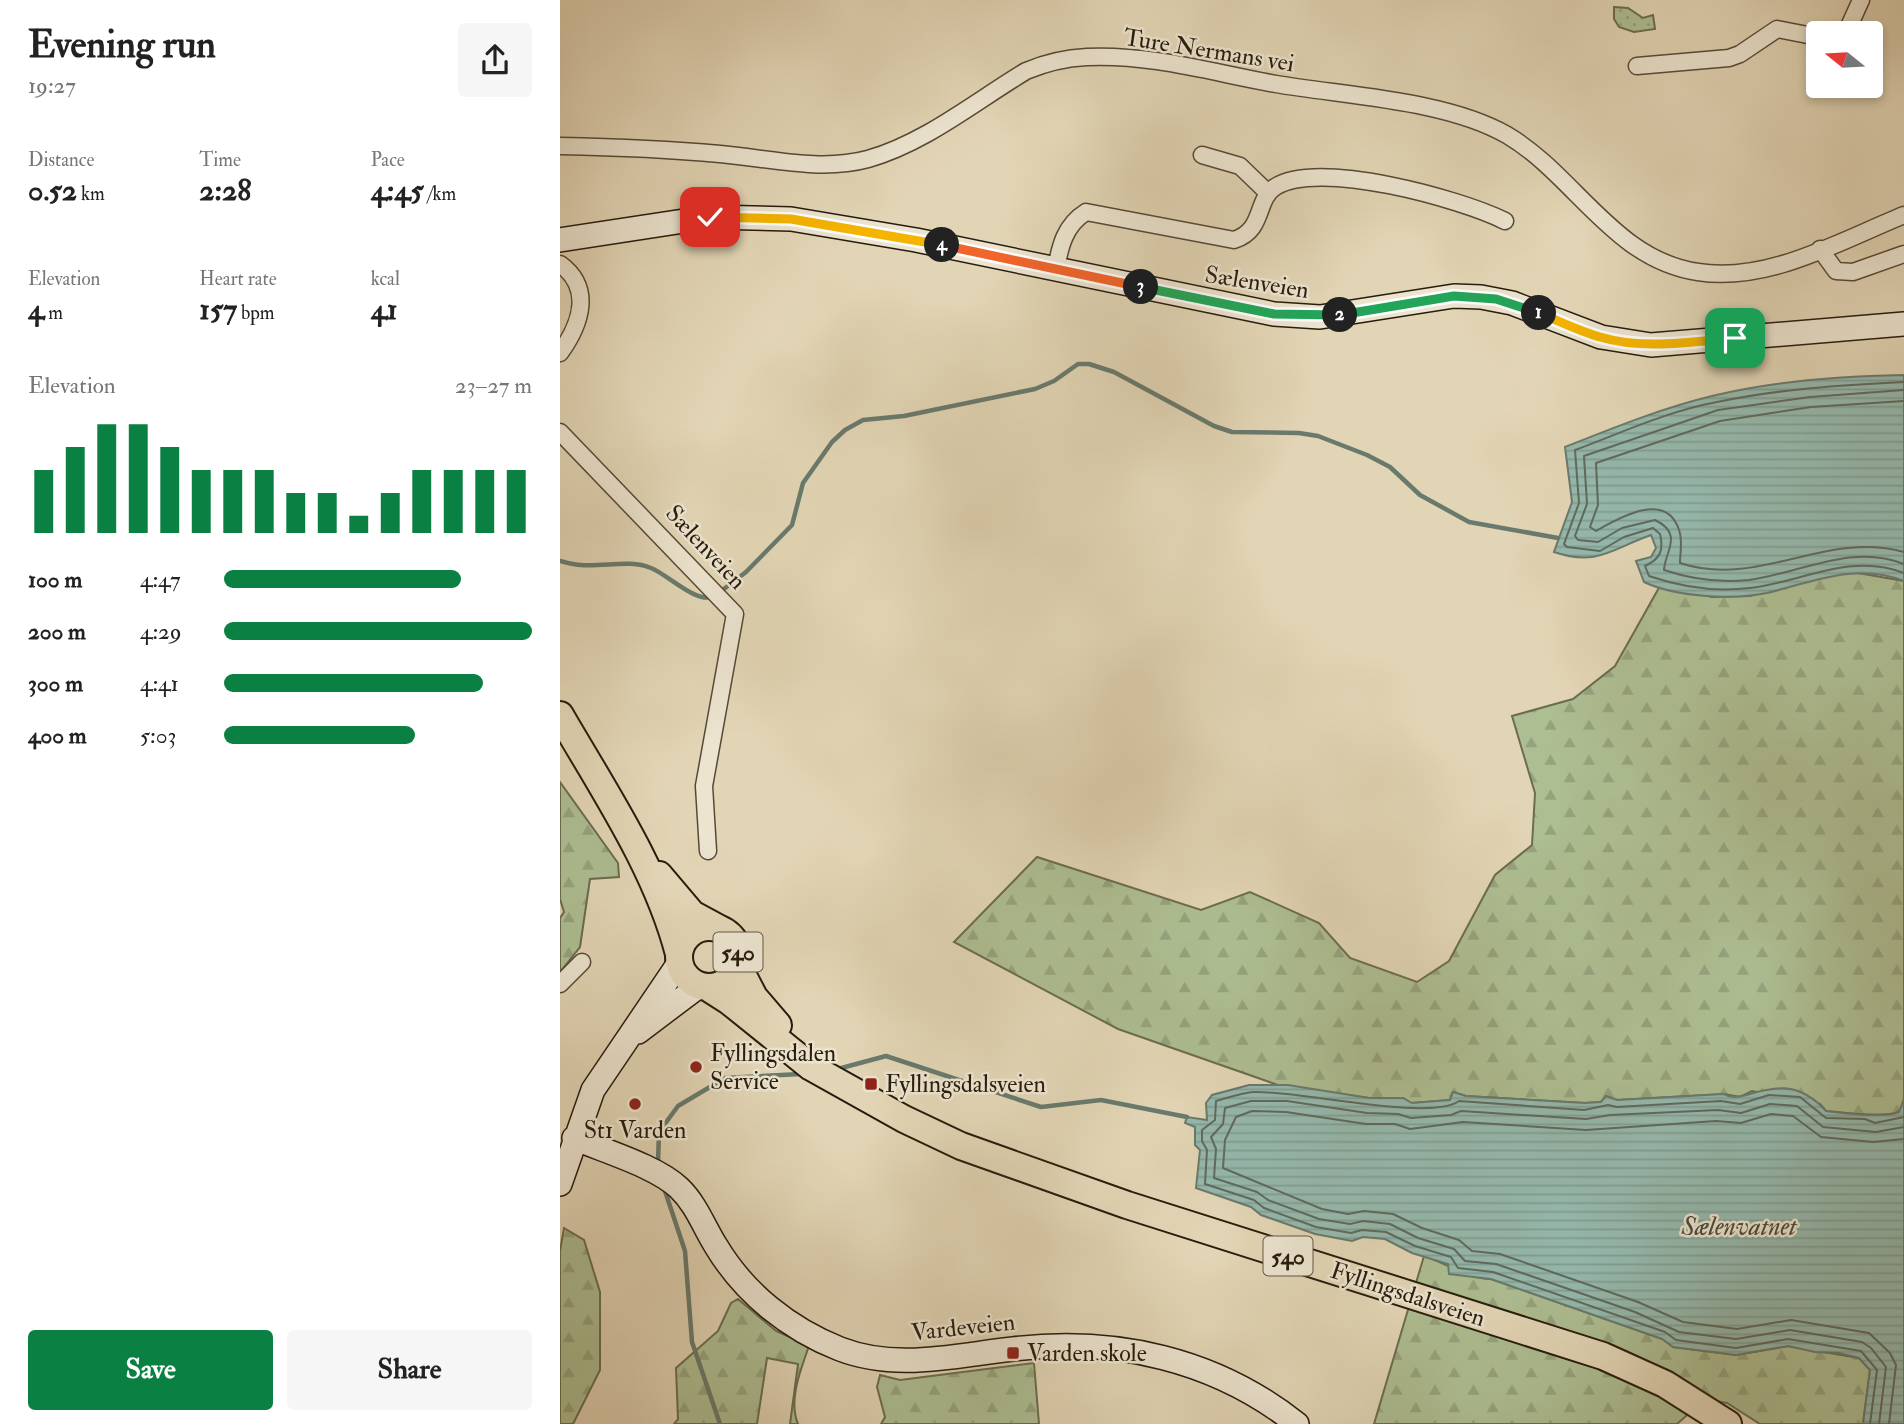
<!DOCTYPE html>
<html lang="en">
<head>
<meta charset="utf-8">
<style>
	body { margin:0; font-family:"IM FELL Double Pica",serif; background:#f6f6f6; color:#222; height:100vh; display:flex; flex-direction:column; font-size:26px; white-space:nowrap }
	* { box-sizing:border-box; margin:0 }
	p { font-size:23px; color:#767676 }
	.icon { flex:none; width:38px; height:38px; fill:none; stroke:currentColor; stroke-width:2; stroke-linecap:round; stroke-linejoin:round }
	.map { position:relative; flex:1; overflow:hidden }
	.panel { display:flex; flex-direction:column; background:#fff; width:560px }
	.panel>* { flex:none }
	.needle { width:46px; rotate:288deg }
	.buttons { position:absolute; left:1246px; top:21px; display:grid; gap:14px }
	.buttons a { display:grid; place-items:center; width:77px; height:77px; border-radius:7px; background:#fff; box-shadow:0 4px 10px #0003; font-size:35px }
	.pin { position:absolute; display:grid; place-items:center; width:60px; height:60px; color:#fff; margin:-30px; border-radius:14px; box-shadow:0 4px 10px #0006 }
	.km { position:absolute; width:35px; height:35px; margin:-18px; border-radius:50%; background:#222; color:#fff; font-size:19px; line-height:35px; text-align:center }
	.round { display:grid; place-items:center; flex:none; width:74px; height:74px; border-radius:7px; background:#f6f6f6 }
	.head { display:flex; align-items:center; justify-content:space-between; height:119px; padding:0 28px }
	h1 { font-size:38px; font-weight:700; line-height:52px }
	.figures { display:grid; grid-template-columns:repeat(3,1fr); gap:10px; height:119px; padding:7px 28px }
	.figures div { display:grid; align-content:center }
	.figures b { font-size:30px; font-weight:700 }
	.figures small { font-size:19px; font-weight:400 }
	.figures p { font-size:19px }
	.chart { height:196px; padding:14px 28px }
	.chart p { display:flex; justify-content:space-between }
	.chart svg { width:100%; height:126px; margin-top:7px; stroke:#0b8043; stroke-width:6 }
	.button { display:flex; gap:14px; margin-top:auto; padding:14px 28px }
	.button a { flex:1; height:80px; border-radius:7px; background:#0b8043; color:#fff; font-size:28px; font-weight:700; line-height:80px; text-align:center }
	.button a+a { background:#f6f6f6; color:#222 }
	ul { padding:0 28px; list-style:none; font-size:23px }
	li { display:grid; grid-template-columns:112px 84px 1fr; align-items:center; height:52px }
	li i { height:18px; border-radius:9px; background:#0b8043 }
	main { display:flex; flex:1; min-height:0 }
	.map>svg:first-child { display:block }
	.forest { fill:url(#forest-firs); stroke:#6a6d50; stroke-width:2 }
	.park { fill:url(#park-dots); stroke:#6a6d50; stroke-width:2 }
	.water { fill:url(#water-rules); stroke:#697a6d; stroke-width:2 }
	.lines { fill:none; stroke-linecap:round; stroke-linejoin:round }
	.shore { stroke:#5e6a5d; stroke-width:2 }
	.stream { stroke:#697a6d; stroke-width:4.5 }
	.street-casing { stroke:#564a37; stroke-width:19 }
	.secondary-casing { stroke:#271c0d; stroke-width:26 }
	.primary-casing { stroke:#271c0d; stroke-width:30 }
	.street { stroke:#ece4cf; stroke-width:16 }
	.secondary { stroke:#ece4cf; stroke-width:23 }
	.primary { stroke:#e2d5b5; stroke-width:26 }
	.split-1-casing { stroke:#fff; stroke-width:14 }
	.split-2-casing { stroke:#fff; stroke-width:14 }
	.split-3-casing { stroke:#fff; stroke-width:14 }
	.split-4-casing { stroke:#fff; stroke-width:14 }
	.split-5-casing { stroke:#fff; stroke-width:14 }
	.split-1 { stroke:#f5b400; stroke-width:9 }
	.split-2 { stroke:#22a559; stroke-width:9 }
	.split-3 { stroke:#22a559; stroke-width:9 }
	.split-4 { stroke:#f0652b; stroke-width:9 }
	.split-5 { stroke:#f5b400; stroke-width:9 }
	.poi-dot { fill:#8f2418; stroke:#ece4cf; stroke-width:2.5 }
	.labels { text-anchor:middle; stroke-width:5; stroke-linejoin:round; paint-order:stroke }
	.shield { fill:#ece4cf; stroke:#625847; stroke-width:2 }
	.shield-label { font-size:23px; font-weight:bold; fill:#271c0d }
	.street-label { font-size:24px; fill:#271c0d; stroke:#ece4cf }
	.poi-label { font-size:24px; fill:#271c0d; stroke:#ece4cf; text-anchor:start }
	.water-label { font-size:26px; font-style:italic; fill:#484b3d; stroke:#ece4cf }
</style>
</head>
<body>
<main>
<section class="panel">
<div class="head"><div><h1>Evening run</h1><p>19:27</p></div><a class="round"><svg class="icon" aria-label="share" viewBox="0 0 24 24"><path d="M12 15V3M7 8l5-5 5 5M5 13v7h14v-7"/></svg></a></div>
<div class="figures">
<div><p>Distance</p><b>0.52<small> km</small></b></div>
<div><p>Time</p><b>2:28</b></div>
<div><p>Pace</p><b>4:45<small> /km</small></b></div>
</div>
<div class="figures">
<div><p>Elevation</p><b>4<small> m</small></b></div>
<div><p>Heart rate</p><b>157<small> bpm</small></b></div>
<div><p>kcal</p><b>41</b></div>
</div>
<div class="chart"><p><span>Elevation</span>23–27 m</p>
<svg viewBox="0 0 160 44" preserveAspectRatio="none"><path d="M5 44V22M15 44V14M25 44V6M35 44V6M45 44V14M55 44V22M65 44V22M75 44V22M85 44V30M95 44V30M105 44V38M115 44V30M125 44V22M135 44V22M145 44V22M155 44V22"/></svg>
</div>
<ul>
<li><b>100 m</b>4:47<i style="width:77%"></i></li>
<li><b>200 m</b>4:29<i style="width:100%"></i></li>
<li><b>300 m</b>4:41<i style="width:84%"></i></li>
<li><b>400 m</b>5:03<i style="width:62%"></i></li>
</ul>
<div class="button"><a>Save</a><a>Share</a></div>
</section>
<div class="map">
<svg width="1344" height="1424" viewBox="0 0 1344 1424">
	<defs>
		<pattern id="forest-firs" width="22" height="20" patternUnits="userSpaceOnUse" patternTransform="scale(1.75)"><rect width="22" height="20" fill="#adbe92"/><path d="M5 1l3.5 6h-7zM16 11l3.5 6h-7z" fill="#95a37d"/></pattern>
		<pattern id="park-dots" width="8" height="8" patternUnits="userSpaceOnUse" patternTransform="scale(1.75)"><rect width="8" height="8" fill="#adbe92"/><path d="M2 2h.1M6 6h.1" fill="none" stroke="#95a37d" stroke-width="1.8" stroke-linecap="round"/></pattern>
		<pattern id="water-rules" width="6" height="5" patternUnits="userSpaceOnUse" patternTransform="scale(1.75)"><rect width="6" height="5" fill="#95b9ad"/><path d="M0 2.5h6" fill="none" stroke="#809e94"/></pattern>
	</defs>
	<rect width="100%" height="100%" fill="#e2d5b5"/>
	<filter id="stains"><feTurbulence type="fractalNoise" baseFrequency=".00286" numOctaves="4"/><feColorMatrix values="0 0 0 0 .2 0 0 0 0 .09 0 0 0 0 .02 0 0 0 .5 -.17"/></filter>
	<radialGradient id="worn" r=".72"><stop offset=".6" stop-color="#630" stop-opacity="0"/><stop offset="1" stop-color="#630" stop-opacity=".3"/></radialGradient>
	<path class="forest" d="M1277,573h21l46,8v518c-1,6 -2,12 -8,14 -11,5 -55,-1 -70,-2l-6,-7 -68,-13 -12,6 -16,-3 -107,6 -11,-4 -5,6 -16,1 -119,-7 -13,-4 -3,8 -39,3 -8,-5h-34l-91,-13 -160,-56 -164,-87 83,-85 164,53 49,-18 69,31 31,35 67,24 32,-21 46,-86 37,-30 3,-52 -23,-77 61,-17 42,-33 45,-80 52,11 38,-1z
		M0,782l58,81 1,14 -29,2 -10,68 -20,25v-54l4,-6 -4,-13z
		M4,1228l20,12 16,52v78l-27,54h-13v-173z
		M864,1256c22,7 44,23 67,23l172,60 10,8 63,8 52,-9 71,12 11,12 -7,54h-103l-33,-21 -22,-4 -28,25h-303z
		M178,1299l38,32 33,15c-8,23 -21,54 -11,78h-8l8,-60 -31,-6 -10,66h-83l4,-5 -2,-51 42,-37 13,-28z
		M474,1363l5,61h-158l4,-7 -8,-30 3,-12 20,5z"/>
	<path class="park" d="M1054,7l14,1 15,10 10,-3 2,14 -21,3 -15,-5 -5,-8z"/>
	<path class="water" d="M1344,375v206c-47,-19 -92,1 -137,12 -35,7 -91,4 -123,-11l-8,-21 15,-4 5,-9 -5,-13c-38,13 -53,32 -97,17l18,-50 -7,-55c48,-19 97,-39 147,-51 61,-15 129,-20 192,-21z
		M689,1085h39l81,13h34l9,5 38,-3 3,-8 13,4 119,7 16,-1 5,-6 11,4 107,-6c20,14 59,-31 102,17 19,2 57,7 73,1l5,-13v325h-41l7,-54 -11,-12 -20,-5 -24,-1 -27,-6 -52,9 -63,-8 -11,-8 -171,-60 -42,-5 -1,-10 -36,-11 -27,-14 -22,-2 -11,4 -37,-7 -54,-19 -10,-8 -55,-19 4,-38 -5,-5v-18l-10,-4 2,-6 20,3 -1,-17 6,-8z"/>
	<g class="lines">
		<path class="shore" d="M1344,382c-62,3 -125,7 -187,20 -49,9 -96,31 -142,48l4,53 -15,41 3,3 33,4 24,-14 29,-9 7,6c4,17 0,25 -15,32l4,10c32,11 68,16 101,12 52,-6 101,-36 154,-15
			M1344,390l-94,7 -92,13 -134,46 3,48 -12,32 3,4 20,2 24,-14 33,-8c29,14 10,31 9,50 27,9 57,13 85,10 52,-7 102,-37 155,-16
			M1344,401l-93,6 -91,14 -124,42 2,42 -8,22 6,4c23,-13 70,-41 83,-1 4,11 1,22 1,33 78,26 145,-33 224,-11
			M1310,1424l7,-54 -16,-19 -73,-12 -52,9 -60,-8 -11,-8 -172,-60 -35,-4 -7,-11 -36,-11 -29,-14 -24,-2 -11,3 -35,-6 -52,-19 -10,-8 -49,-16 2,-34 -5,-9v-11l13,-10 1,-19c11,-3 25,-8 37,-9 44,-2 177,30 206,9l125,9 24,-5 9,2 104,-6 19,3 29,-9 31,2 26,21 39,1 10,4 29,-6
			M1319,1424l7,-57 -15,-19 -9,-6 -72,-12 -54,9 -57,-7 -44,-20 -139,-48 -31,-3 -11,-12 -36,-11 -28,-14 -27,-3 -13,3 -31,-5 -51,-19 -11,-8 -43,-14 2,-29 -5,-12 12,-13 2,-16 26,-7h36l80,12 31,1 13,4 40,-3 10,-4 125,8 24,-4 108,-5 23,3 29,-9 27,2 26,21 53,5 28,-5
			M1329,1424l7,-59 -6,-12 -21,-20 -78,-13 -54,9 -54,-7 -45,-20 -138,-48 -28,-3 -13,-11 -37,-12 -29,-14 -29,-3 -16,3 -26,-5 -99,-41 2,-28 11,-23 16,-6 34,1 80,12h29l15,5 53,-7 123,8 130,-9 25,2 30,-9 22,2 28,21 52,5 31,-3"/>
		<path class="stream" d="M0,561c32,11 65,-4 91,7 16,6 47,37 62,28
			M160,592l26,-20 46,-47 11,-42 29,-41 13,-12 18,-10 41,-4 131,-27 19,-8 24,-17h11l25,8 100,54 18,6 67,1 19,3 49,19 23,12 30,28 49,27 89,16
			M274,1070l52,-14 155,51 60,-7 86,17
			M98,1163l1,-31 19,-26 47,-28 76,-4
			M104,1188l21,63 7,91 28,82"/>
		<defs>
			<path id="street" d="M1286,33l15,-33
				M1077,66l92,-8 11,-4 37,-25 41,8
				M0,146c53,1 106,3 160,8 48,4 100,18 148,5 57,-16 108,-58 158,-88 19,-8 40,-13 61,-14 64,-3 127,16 189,27 70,12 170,16 231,51 68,40 107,125 191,137 70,11 142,-31 206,-57
				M642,155l38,11 28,27
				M1260,249l16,22 17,1 51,-18
				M0,264c33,24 21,60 0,89
				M496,269c4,-23 9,-44 30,-57l148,28c31,-10 21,-40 41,-53 43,-28 186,12 230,34
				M0,432l175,182 -31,172 4,65
				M0,984l22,-22"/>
			<path id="secondary" d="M0,240l150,-23 81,2 125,21 358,74 46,3 134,-21 27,1 31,6 89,34 50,8 253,-21
				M78,1032l61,-46
				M14,1138c30,13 82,28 105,50 17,16 25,39 37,58 28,47 73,83 124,103 57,22 116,6 173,0 103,-12 202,10 284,75
				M0,1184l33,-94 86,-127"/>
			<path id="primary" d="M0,715c44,76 97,154 119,239
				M99,875l33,39 26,14
				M119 957a30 30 0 1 1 60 0a30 30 0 1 1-60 0Z
				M178,966l16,31 24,28
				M147,987l22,14 82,66 93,52 57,27 166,59 476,151 62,28 63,40"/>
		</defs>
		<use href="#street" class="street-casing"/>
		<use href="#secondary" class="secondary-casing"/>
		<use href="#primary" class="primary-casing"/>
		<use href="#street" class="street"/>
		<use href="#secondary" class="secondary"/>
		<use href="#primary" class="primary"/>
	</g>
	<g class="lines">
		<defs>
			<path id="split-1" d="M979,313c20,8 40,18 61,24 44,13 90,5 135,1"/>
			<path id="split-2" d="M780,315l114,-19 42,3 43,14"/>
			<path id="split-3" d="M581,287l133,27 66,1"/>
			<path id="split-4" d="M382,245l199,42"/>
			<path id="split-5" d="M150,217l81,2 151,26"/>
		</defs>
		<use href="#split-1" class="split-1-casing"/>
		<use href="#split-2" class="split-2-casing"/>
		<use href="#split-3" class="split-3-casing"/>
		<use href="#split-4" class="split-4-casing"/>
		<use href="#split-5" class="split-5-casing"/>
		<use href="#split-1" class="split-1"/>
		<use href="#split-2" class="split-2"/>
		<use href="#split-3" class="split-3"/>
		<use href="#split-4" class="split-4"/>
		<use href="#split-5" class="split-5"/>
	</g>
	<g class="poi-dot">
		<circle cx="136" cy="1067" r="7"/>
		<rect x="304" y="1077" width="14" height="14" rx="3.5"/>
		<circle cx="75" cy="1104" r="7"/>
		<rect x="446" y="1346" width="14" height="14" rx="3.5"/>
	</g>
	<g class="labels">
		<g class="shield">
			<rect x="153.5" y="932.5" width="49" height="39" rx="5"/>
			<rect x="703.5" y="1236.5" width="49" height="39" rx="5"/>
		</g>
		<g class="shield-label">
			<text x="178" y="960">540</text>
			<text x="728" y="1264">540</text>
		</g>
		<g class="street-label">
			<text transform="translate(649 50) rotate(9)" y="8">Ture Nermans vei</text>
			<text transform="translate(697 282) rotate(9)" y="8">Sælenveien</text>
			<text transform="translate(146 547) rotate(47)" y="8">Sælenveien</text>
			<text transform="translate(848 1294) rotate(18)" y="8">Fyllingsdalsveien</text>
			<text transform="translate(403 1327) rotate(-6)" y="8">Vardeveien</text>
		</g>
		<g class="poi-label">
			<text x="150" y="1061">Fyllingsdalen<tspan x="150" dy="28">Service</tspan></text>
			<text x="325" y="1092">Fyllingsdalsveien</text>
			<text x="75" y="1138" text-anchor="middle">St1 Varden</text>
			<text x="467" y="1361">Varden skole</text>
		</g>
		<g class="water-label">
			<text x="1179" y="1235">Sælenvatnet</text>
		</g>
	</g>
	<rect width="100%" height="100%" filter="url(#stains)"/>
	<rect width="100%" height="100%" fill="url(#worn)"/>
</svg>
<div class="buttons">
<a><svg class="needle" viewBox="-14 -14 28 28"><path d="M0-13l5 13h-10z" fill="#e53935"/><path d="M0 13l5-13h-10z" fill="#767676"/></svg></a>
</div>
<div class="pin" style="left:1175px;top:338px;background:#1e9e55"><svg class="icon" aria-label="arrive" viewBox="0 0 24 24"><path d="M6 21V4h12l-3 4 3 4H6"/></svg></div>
<div class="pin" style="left:150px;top:217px;background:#d93025"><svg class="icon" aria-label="check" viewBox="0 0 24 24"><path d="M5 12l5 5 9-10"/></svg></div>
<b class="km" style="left:979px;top:313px">1</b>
<b class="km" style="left:780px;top:315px">2</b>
<b class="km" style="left:581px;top:287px">3</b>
<b class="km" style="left:382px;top:245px">4</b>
</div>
</main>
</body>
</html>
